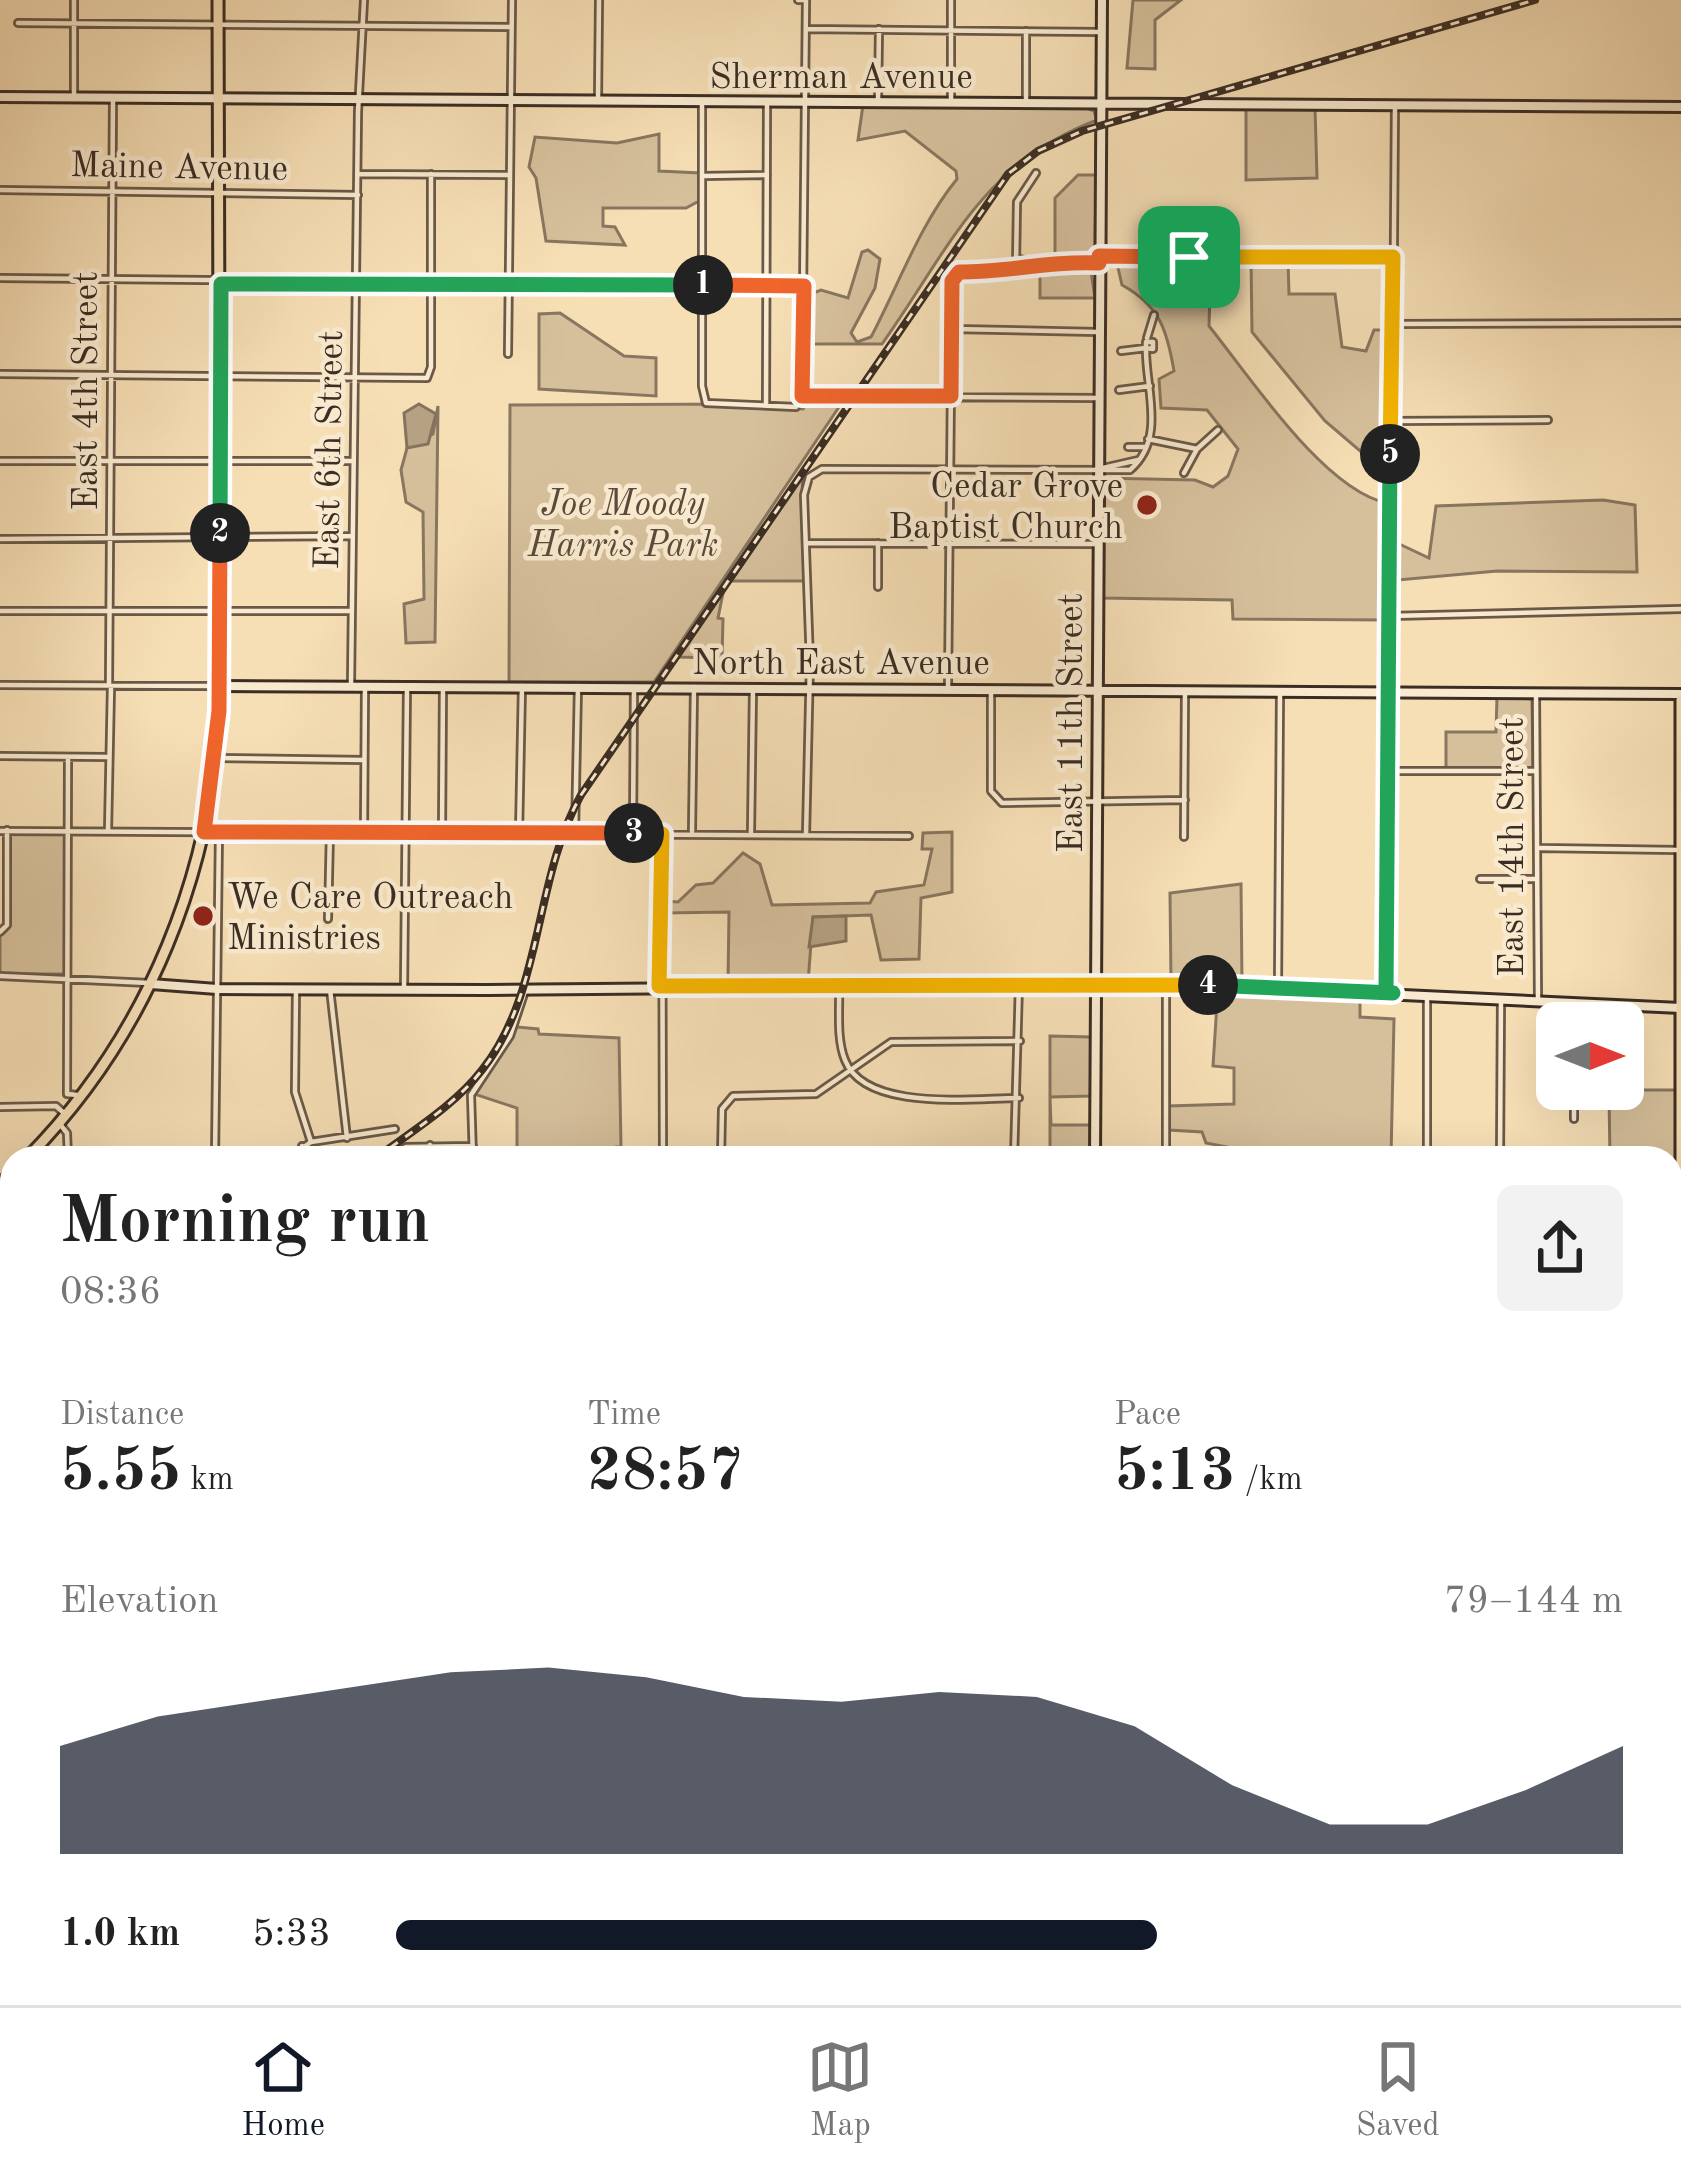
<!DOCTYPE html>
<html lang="en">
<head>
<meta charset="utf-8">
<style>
	body { margin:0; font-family:"Old Standard TT",serif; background:#f2f2f2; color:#222; height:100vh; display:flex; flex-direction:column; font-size:45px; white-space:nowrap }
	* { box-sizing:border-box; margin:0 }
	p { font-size:39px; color:#767676 }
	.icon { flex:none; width:66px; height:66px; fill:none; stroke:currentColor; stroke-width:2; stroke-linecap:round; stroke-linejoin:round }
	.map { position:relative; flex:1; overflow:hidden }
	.sheet { position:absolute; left:0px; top:1146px; width:1683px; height:861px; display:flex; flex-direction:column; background:#fff; border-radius:36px 36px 0 0; box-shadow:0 12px 48px #0002 }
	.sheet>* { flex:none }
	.needle { width:78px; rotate:90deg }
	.buttons { position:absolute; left:1536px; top:1002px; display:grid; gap:24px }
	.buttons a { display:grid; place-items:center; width:108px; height:108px; border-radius:18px; background:#fff; box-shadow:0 12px 48px #0002; font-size:60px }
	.pin { position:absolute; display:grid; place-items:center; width:102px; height:102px; color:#fff; margin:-51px; border-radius:24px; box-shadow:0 6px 18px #0006 }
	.km { position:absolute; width:60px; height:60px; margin:-30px; border-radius:50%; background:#222; color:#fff; font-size:33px; line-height:60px; text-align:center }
	.round { display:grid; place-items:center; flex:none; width:126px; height:126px; border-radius:18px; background:#f2f2f2 }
	.head { display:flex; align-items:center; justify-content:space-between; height:204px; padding:0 60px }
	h1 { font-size:66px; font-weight:600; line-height:90px }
	.stats { display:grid; grid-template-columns:repeat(3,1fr); gap:18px; height:204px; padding:12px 60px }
	.stats div { display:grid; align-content:center }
	.stats b { font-size:60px; font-weight:600 }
	.stats small { font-size:33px; font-weight:400 }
	.stats p { font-size:33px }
	.chart { height:336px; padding:24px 60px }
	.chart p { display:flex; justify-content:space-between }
	.chart svg { width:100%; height:216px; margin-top:12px; fill:#111827; opacity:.7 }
	ul { padding:0 60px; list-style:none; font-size:39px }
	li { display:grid; grid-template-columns:192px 144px 1fr; align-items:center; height:90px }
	li i { height:30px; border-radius:15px; background:#111827 }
	.tabs { display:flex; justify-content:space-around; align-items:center; height:168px; border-top:3px solid #e0e0e0; background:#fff; font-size:33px; color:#767676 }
	.tabs a { display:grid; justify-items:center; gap:6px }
	.tabs .current { color:#111827 }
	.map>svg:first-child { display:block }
	.green { fill:#d6c09c; stroke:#887660; stroke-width:3 }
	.water { fill:#b6a283; stroke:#85735d; stroke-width:3 }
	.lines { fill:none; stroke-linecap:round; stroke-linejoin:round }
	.street-casing { stroke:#6a5948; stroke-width:10 }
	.secondary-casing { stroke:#3b2d23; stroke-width:14 }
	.primary-casing { stroke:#3b2d23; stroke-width:15 }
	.street { stroke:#f9eacf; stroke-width:4.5 }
	.secondary { stroke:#f9eacf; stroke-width:8 }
	.primary { stroke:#f6deb5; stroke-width:9 }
	.rail-casing { stroke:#3b2d23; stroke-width:8 }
	.rail { stroke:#f9eacf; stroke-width:3; stroke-dasharray:9; stroke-linecap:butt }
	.split-1-casing { stroke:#fff; stroke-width:24 }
	.split-2-casing { stroke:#fff; stroke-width:24 }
	.split-3-casing { stroke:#fff; stroke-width:24 }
	.split-4-casing { stroke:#fff; stroke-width:24 }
	.split-5-casing { stroke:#fff; stroke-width:24 }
	.split-6-casing { stroke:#fff; stroke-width:24 }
	.split-1 { stroke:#f0652b; stroke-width:15 }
	.split-2 { stroke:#22a559; stroke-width:15 }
	.split-3 { stroke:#f0652b; stroke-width:15 }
	.split-4 { stroke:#f5b400; stroke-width:15 }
	.split-5 { stroke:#22a559; stroke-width:15 }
	.split-6 { stroke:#f5b400; stroke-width:15 }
	.poi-dot { fill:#8f2418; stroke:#f9eacf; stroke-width:4.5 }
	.labels { text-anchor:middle; stroke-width:9; stroke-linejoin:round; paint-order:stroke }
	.street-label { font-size:36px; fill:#3b2d23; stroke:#f9eacf }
	.poi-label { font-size:36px; fill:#3b2d23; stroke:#f9eacf; text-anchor:end }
	.park-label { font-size:36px; font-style:italic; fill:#5a4a3b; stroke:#f9eacf }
</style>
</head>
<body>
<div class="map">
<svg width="1681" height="2005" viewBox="0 0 1681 2005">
	<rect width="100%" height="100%" fill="#f6deb5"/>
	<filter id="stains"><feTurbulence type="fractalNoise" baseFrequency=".00167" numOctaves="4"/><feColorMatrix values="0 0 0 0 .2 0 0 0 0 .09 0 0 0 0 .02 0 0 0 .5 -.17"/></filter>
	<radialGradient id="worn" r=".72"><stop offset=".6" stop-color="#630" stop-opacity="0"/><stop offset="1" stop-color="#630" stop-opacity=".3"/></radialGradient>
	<path class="green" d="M1133,0h48l-26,20v49l-28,-1z
		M863,105l221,2 10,4 3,9c-117,45 -147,128 -215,224h-77v-48l16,-6 27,8 14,-46 6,-2 12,9 -5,29 -24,45 6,9 14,-5c28,-53 49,-113 86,-158l-1,-8 -51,-40 -47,9z
		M1315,107l2,71 -71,2v-72z
		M659,134v37l41,2 -1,28 -13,7h-83v18l12,1 10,18 -79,-4 -10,-63 -7,-11 6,-30 82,6z
		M1078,175h18l-1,79 -8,5h-32v-61z
		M1116,259h95l-2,67c41,51 115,164 178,177v117l-154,-1 -1,-19 -131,-2v-120l94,2 18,7 15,-11 10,-27 -31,-39 -46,-2 -2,-29 15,-8c-7,-41 -14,-65 -52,-86z
		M1251,260h37l1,34h46l7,53 24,4 8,-21h14l-1,138h-7l-55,-47 -73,-89z
		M1040,265h50l5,33h-55z
		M560,313l64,43 32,2v38l-117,-7v-75z
		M845,398l-191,284h-145l1,-277 237,-1 56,5 6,-10z
		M438,406l-3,236 -29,1 -2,-39 20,-5 -1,-87 -17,-10 -5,-32 6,-22 26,-14z
		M802,476l4,105h-75z
		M1603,500l32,5 2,67 -140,-1 -99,9 -5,-6v-33l36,17 7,-52z
		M723,593l-5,25 5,1 -1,39 -44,-1z
		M1497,696l35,3 1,69 -87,1v-37h50z
		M952,832v60l-31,6 -2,61 -38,1 -10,-45 -58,2 -5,66h-80l1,-71 -64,1v-12l13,1 18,-17 17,-2 30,-30 17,11 12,41 98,-2 6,-11 48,-7 8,-36h-10l1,-16z
		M10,833h55v141h-65v-40l10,-9z
		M1241,884l1,100 -71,-2 -1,-89z
		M1218,988l142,6v23l34,2 -3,139h-163l-1,-11 -21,-4 -4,-11 -33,-2 -1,-24 66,-2v-36l-21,-2z
		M517,1027l21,2 1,5 80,4 2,109h-5l-3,11 -50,-7 -46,7v-50l-43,-14z
		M1050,1036l41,1v59l-41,1 1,28h40v33h-41z
		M1631,1090h45v194l-5,8v-134h-61l-1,-63z
		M665,1995h133v10h-129z"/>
	<path class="water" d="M419,404l17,10 -8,30 -21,4 -3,-35z
		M846,916v25l-37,6 4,-30z"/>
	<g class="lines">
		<defs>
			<path id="street" d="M74,0v96
				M798,0h8l-4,394
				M951,0v102
				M18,23l493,4
				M806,29l294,3
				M598,100l1,-100
				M878,102l1,-73
				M702,103v283l4,17 90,4 6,-11 296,2
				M1026,103v-72
				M358,174l150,1
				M703,176l64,-1
				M0,190l358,5
				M1099,256l294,1
				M1020,259l8,3 -4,9 -8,-6 1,-63 19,-29
				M1028,264l71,-1
				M0,278l804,8
				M1393,324l288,-1
				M953,329l144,3
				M1147,338l7,-23
				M1146,342h7v7l-7,-1z
				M508,354l4,-354
				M0,374l427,4 4,-11v-193
				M1119,390l31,-4
				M766,405l1,-303
				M1390,421l158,-1
				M1148,439l49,10 -13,24
				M1128,447h18
				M1197,449l21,-19
				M0,461h352
				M1103,468l35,-8
				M0,539l352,-3
				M807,543l290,1
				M878,543v44
				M0,611h352
				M1390,616l291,-7
				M351,684l7,-572 6,-112
				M0,685l216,1
				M109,685l4,-588
				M948,689l4,-407 7,-10 58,-4
				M991,692v99l11,12 183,-3
				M1536,693l2,306
				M0,756l108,1
				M68,757l-1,337 10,1
				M216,758l148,2
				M1389,771h147
				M0,831l909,5
				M108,831l3,-144
				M633,831l1,-144
				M692,831l2,-144
				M751,832l2,-144
				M364,833l1,-147
				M442,833l1,-147
				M519,834l3,-148
				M575,834l3,-148
				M662,834l1,324
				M806,835l4,-172 -6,-168 5,-18 13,-8 308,1c37,-32 15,-82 16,-122l-25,3
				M1184,837l1,-146
				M1540,848l138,2
				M1480,879h57
				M328,919l2,-87
				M0,932l7,-7v-95
				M0,976l149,7
				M1166,984v174
				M839,985c1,23 -3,53 6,75 20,52 128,38 174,38
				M1278,987l2,-296
				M296,989l-1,103 16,50
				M330,989l17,149
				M404,989l3,-303
				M1388,993l7,-888
				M1573,1003v20
				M1635,1073l1,-67
				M1574,1089v30
				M0,1107l56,-1 10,9
				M59,1123l8,10 1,25
				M430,1145l1,13
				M302,1146v12
				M215,1158l4,-326
				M288,1158l23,-16 84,-13
				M388,1158l18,-11 67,-1
				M473,1158l-2,-63 39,-59 16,-48
				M721,1158l1,-49 11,-13 83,-2 75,-52 129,-1
				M1014,1158l5,-174
				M1427,1158v-163
				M1500,1158l1,-159
				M0,1337h12
				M0,1469h12
				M0,1519h12
				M0,1601h12
				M0,1702h12
				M1671,1716h10
				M0,1788h12
				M0,1846h12
				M558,1995l14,10
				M643,1995l9,10
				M86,2005l4,-10
				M197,2005l1,-10
				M801,2005v-10
				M957,2005v-10
				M1287,2005l2,-10
				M1440,2005v-10"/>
			<path id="secondary" d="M0,97l1681,10
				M220,686l1461,8
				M151,984l66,5 271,1 678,-6 515,24
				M1095,1158l7,-1158
				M0,1295h12
				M0,1904h12
				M1671,1905h10
				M510,1995v10
				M1095,2005v-10
				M1535,2005v-10"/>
			<path id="primary" d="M1681,700v1005
				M27,1158c122,-124 188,-289 193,-462l-2,-696
				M0,1184l12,-11"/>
		</defs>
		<use href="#street" class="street-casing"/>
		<use href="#secondary" class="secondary-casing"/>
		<use href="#primary" class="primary-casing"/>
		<use href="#street" class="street"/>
		<use href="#secondary" class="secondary"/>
		<use href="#primary" class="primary"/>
		<defs>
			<path id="rail" d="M376,1158c36,-27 78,-52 106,-88 62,-78 51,-190 99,-275l427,-621 30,-23 44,-20 453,-131
				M0,1423l12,-4"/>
		</defs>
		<use href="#rail" class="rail-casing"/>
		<use href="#rail" class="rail"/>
	</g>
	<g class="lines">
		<defs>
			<path id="split-1" d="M703,285l101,1 -2,110h149l1,-115 7,-9c53,0 86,-11 140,-9v-7l90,1"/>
			<path id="split-2" d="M220,533l1,-249 482,1"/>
			<path id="split-3" d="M220,533l-1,178 -15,121 430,1"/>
			<path id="split-4" d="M634,833l28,1 -3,152 549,-1"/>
			<path id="split-5" d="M1208,985l185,8 -7,-1 4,-538"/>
			<path id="split-6" d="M1189,257h204l-3,197"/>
		</defs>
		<use href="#split-1" class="split-1-casing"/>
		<use href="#split-2" class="split-2-casing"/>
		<use href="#split-3" class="split-3-casing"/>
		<use href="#split-4" class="split-4-casing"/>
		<use href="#split-5" class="split-5-casing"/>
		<use href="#split-6" class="split-6-casing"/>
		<use href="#split-1" class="split-1"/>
		<use href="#split-2" class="split-2"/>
		<use href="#split-3" class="split-3"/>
		<use href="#split-4" class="split-4"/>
		<use href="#split-5" class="split-5"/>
		<use href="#split-6" class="split-6"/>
	</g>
	<g class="poi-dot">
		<circle cx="1147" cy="505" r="12"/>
		<circle cx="203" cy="916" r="12"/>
	</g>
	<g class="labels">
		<g class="street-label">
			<text x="841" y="88">Sherman Avenue</text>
			<text transform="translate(179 165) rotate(1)" y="13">Maine Avenue</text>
			<text transform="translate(84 391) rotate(-90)" y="13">East 4th Street</text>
			<text transform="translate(327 450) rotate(-89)" y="13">East 6th Street</text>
			<text x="841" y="674">North East Avenue</text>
			<text transform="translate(1069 723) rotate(-90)" y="13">East 11th Street</text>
			<text transform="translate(1510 847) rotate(-90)" y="13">East 14th Street</text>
		</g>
		<g class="poi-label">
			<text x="1123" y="497">Cedar Grove<tspan x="1123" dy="41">Baptist Church</tspan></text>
			<text x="227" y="908" text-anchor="start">We Care Outreach<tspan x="227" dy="41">Ministries</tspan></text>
		</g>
		<g class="park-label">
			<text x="623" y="515">Joe Moody<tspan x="623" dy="41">Harris Park</tspan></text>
		</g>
	</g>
	<rect width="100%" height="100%" filter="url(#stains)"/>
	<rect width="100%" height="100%" fill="url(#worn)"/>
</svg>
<div class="buttons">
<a><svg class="needle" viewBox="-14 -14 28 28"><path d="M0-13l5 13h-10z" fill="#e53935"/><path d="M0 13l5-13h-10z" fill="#767676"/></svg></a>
</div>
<div class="pin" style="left:1189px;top:257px;background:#1e9e55"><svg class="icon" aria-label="arrive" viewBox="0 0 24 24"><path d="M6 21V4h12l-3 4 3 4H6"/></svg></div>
<b class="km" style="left:703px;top:285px">1</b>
<b class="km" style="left:220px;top:533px">2</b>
<b class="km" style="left:634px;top:833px">3</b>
<b class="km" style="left:1208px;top:985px">4</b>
<b class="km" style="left:1390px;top:454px">5</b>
<section class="sheet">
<div class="head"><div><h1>Morning run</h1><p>08:36</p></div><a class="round"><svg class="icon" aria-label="share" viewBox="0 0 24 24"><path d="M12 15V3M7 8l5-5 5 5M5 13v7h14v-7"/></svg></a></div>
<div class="stats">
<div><p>Distance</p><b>5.55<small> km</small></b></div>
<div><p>Time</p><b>28:57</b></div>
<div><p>Pace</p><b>5:13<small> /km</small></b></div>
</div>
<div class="chart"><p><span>Elevation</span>79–144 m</p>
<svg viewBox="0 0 160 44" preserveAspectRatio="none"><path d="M0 44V22L10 16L20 13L30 10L40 7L50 6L60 8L70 12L80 13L90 11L100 12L110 18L120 30L130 38L140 38L150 31L160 22V44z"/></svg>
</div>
<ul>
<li><b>1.0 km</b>5:33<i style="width:62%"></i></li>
</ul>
</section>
</div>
<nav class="tabs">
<a class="current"><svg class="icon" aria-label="home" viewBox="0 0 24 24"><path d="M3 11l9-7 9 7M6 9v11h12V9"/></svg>Home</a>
<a><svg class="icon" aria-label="map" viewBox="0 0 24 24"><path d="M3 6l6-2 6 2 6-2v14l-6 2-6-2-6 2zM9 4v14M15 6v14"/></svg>Map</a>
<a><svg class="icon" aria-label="saved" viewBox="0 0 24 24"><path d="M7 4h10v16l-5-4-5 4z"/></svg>Saved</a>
</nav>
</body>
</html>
